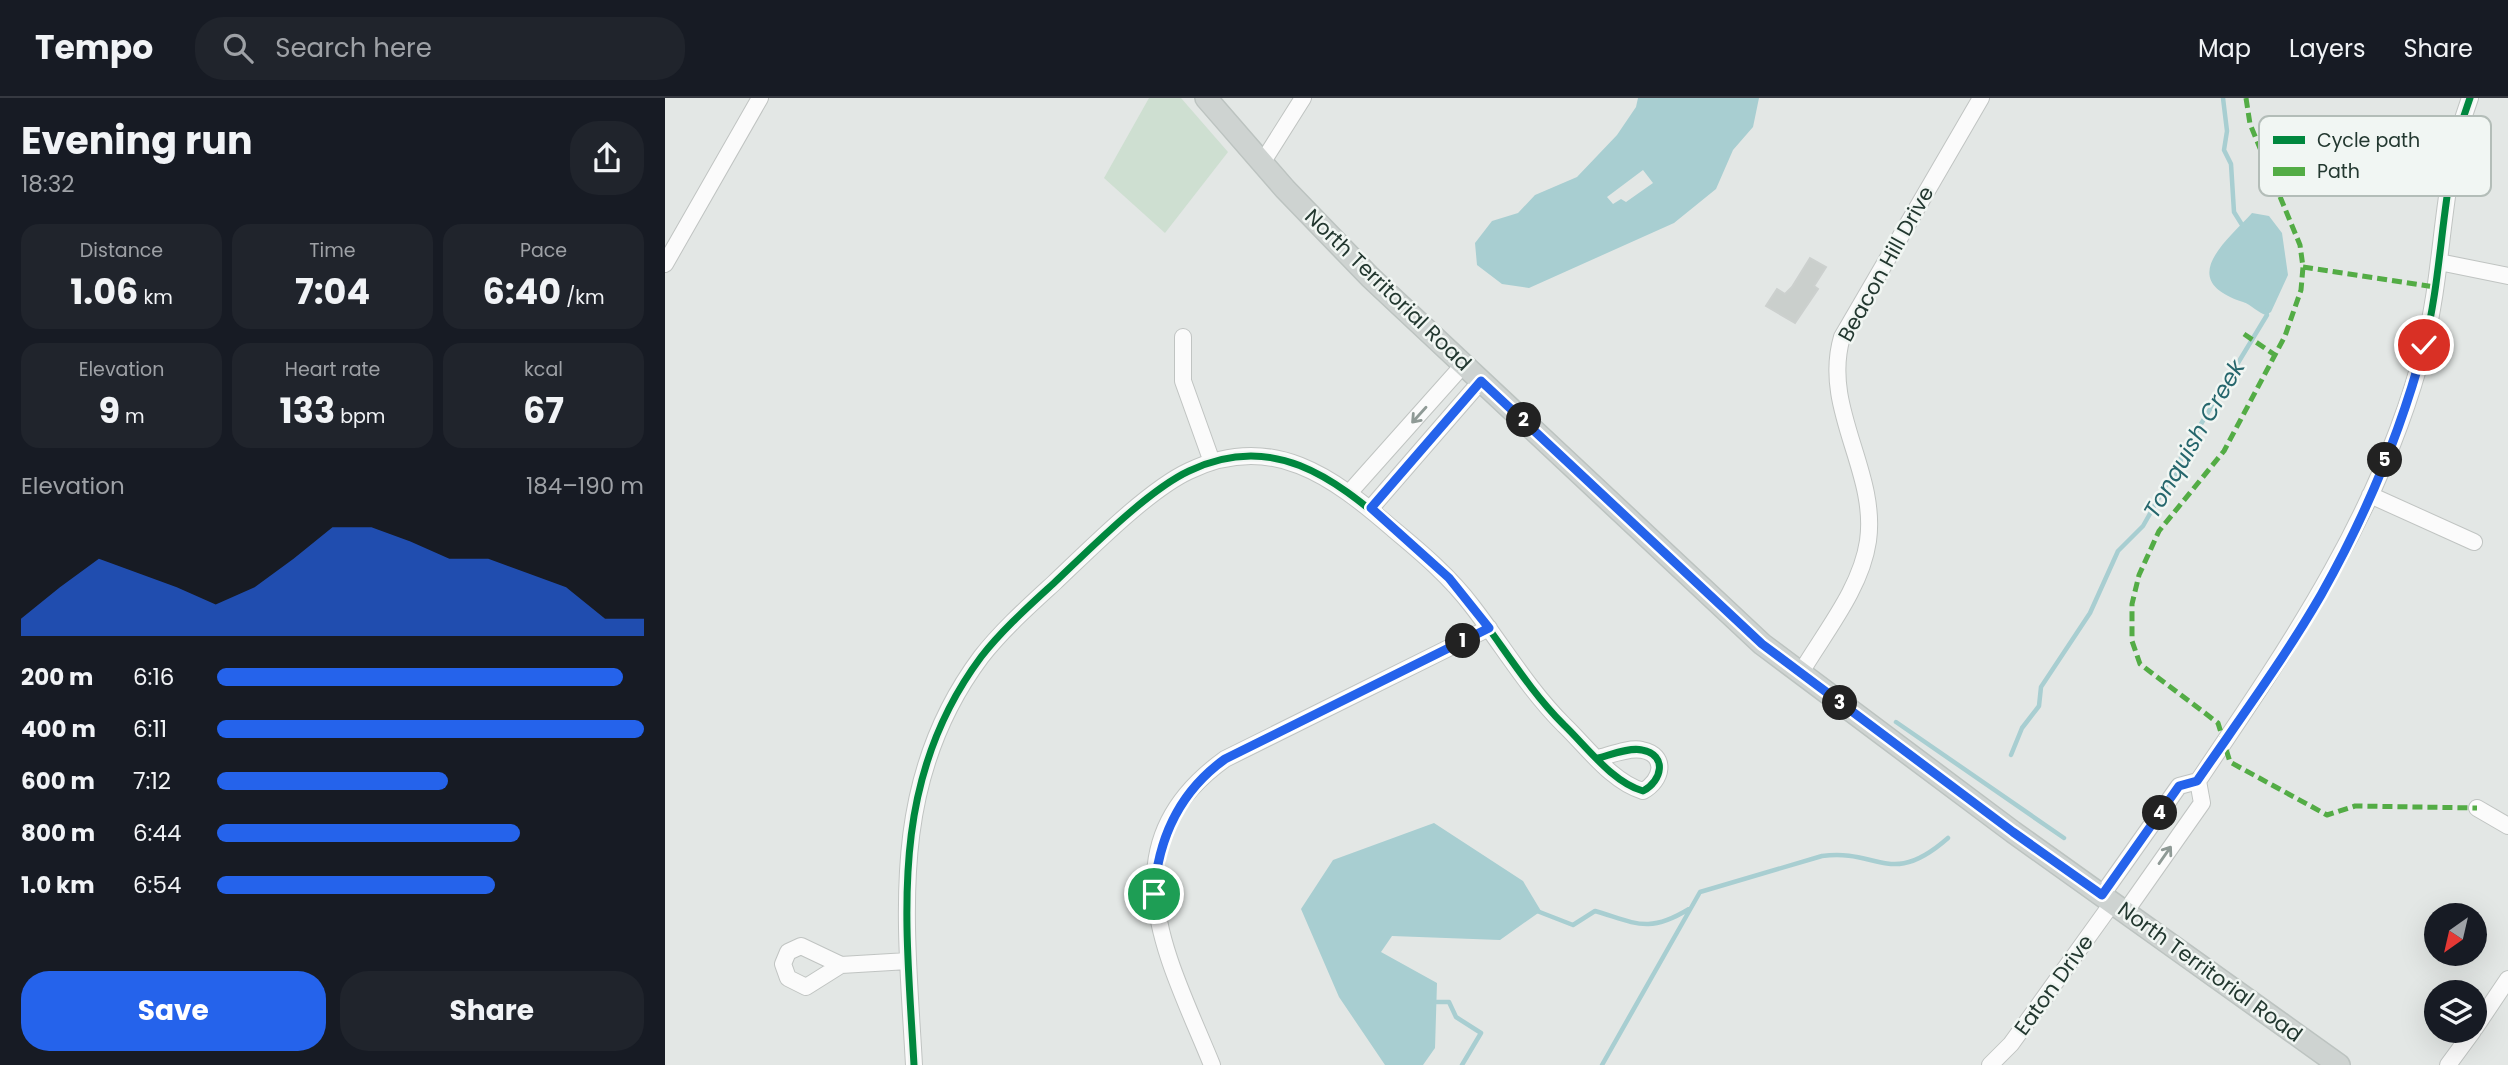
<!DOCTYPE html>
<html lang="en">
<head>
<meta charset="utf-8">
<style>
	body { margin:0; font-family:Poppins,sans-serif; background:#20242c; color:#f1f3f6; height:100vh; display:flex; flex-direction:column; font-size:26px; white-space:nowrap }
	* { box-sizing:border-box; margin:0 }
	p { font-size:23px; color:#9ea1a6 }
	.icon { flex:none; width:38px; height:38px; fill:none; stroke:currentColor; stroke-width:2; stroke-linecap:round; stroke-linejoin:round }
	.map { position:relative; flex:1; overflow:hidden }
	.sheet { display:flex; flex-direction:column; background:#171b24; width:665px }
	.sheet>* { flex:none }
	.needle { width:46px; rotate:214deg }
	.controls { position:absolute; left:1759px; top:805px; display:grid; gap:14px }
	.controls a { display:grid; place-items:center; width:63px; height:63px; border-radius:50%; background:#171b24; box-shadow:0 7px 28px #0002; font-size:35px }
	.pin { position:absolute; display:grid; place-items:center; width:60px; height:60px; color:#fff; margin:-30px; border:4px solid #fff; border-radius:50%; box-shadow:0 2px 7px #0007 }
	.km { position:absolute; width:35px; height:35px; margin:-18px; border-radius:50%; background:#222; color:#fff; font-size:19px; line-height:35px; text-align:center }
	.round { display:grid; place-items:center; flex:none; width:74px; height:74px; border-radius:28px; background:#20242c }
	.overview { display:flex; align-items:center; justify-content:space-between; height:119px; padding:0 21px }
	h1 { font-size:38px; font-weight:700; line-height:52px }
	.figures { display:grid; grid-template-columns:repeat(3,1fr); gap:10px; height:119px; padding:7px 21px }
	.figures div { display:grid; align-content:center; border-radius:18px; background:#20242c; text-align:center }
	.figures b { font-size:35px; font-weight:700 }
	.figures small { font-size:19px; font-weight:400 }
	.figures p { font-size:19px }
	.chart { height:196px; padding:14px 21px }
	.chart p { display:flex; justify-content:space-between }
	.chart svg { width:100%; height:126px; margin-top:7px; fill:#2563eb; opacity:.7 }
	.button { display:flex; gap:14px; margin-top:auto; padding:14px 21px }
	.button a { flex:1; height:80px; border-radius:28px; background:#2563eb; color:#fff; font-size:28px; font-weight:700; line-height:80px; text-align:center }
	.button a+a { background:#20242c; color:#f1f3f6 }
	ul { padding:0 21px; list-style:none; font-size:23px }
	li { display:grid; grid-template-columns:112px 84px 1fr; align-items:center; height:52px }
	li i { height:18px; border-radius:9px; background:#2563eb }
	header { display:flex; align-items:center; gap:42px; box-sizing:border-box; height:98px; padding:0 35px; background:#171b24; border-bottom:2px solid #363941 }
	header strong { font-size:33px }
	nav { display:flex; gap:38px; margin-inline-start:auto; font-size:24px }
	.search { width:490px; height:63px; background:#20242c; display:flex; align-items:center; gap:18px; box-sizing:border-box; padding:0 24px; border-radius:28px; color:#9ea1a6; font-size:26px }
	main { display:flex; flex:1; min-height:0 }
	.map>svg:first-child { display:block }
	.green { fill:#cedfd1 }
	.water { fill:#a8ced1; fill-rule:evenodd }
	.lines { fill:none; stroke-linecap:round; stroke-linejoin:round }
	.stream { stroke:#a8ced1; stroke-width:4.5 }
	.building { fill:#cacfcc; stroke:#ccd0ce; stroke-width:2 }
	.minor-casing { stroke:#c0c4c2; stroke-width:18 }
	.major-casing { stroke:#bcc3c0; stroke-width:24 }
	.minor { stroke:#fbfbfb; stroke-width:16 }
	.major { stroke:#ced3d1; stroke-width:21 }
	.quiet { stroke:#53ac45; stroke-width:5; stroke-dasharray:10 5; stroke-linecap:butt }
	.cycleway-casing { stroke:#f1f6f3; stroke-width:11 }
	.cycleway { stroke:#00873e; stroke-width:7 }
	.oneway { stroke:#8f9a96 }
	.route-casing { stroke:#fff; stroke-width:14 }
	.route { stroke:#2563eb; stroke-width:9 }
	.labels { text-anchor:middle; stroke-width:5; stroke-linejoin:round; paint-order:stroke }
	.street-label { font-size:21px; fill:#233830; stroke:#f1f6f3 }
	.water-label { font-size:23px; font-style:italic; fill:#25666c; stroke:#f1f6f3 }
	.key { fill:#f1f6f3; stroke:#b3bdb8; stroke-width:2 }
	.key-label { font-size:19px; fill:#233830 }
</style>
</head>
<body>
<header>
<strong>Tempo</strong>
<div class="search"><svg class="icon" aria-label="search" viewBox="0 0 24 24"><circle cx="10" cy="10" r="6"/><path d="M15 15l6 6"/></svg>Search here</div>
<nav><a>Map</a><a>Layers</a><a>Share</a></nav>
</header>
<main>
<section class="sheet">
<div class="overview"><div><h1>Evening run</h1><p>18:32</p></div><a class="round"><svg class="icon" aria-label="share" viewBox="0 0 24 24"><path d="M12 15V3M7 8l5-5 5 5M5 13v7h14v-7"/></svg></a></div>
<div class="figures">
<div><p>Distance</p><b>1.06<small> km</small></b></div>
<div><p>Time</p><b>7:04</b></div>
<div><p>Pace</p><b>6:40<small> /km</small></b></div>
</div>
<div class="figures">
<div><p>Elevation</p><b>9<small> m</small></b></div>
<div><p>Heart rate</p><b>133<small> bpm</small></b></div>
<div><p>kcal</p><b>67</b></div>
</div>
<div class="chart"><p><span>Elevation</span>184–190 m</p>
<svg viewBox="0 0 160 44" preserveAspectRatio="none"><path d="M0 44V38L10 27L20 17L30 22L40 27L50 33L60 27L70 17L80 6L90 6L100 11L110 17L120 17L130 22L140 27L150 38L160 38V44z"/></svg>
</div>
<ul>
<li><b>200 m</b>6:16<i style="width:95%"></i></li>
<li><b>400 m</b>6:11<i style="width:100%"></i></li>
<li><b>600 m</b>7:12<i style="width:54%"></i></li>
<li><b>800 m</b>6:44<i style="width:71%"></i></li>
<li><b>1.0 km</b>6:54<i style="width:65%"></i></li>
</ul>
<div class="button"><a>Save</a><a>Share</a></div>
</section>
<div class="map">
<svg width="1843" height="967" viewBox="0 0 1843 967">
	<rect width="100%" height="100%" fill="#e3e7e5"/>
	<path class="green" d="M484,0h32l47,54 -63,81 -61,-55z"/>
	<path class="water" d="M973,0h121l-6,29 -20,23 -17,39 -42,34 -145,65 -27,-4 -25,-19 -2,-22 17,-22 26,-8 17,-18 42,-18 40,-42 19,-28zM978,72l10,13 -27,19 -5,-3 -8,5 -6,-7z
		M1587,115l17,3 13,17 6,42 -17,37 -5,3c-8,-2 -14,-10 -23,-13 -68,-22 -16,-61 9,-89z
		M769,725l89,58 18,30 -41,29 -108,-4 -11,16 56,31 -2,65 -12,17h-38l-46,-68 -38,-88 32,-49z"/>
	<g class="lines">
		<path class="stream" d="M1558,0l4,33 -3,19 7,14 3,48 10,16
			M1231,624l168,116
			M1346,657l11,-27 17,-22 2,-19 49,-74 28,-62 25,-25 25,-44 12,-11 1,-14 86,-142 -1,-4
			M872,813l36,14 22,-14c41,12 53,23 94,-2
			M768,904h16l7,15 25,16 -19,32
			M937,967l98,-173 122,-36c56,-8 68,33 126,-18"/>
	</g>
	<path class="building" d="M1145,160l16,9 -12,19 4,3 -23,34 -29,-17 11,-17 8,5 7,-7z"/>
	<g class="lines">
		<defs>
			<path id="minor" d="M597,65l41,-65
				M1774,164l69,14
				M0,166l95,-166
				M518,239v44l29,81
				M684,395l115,-129
				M1705,397l104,47
				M706,410l110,-127
				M1135,576c24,-41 61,-85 68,-133 10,-70 -47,-133 -26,-204l139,-239
				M1812,710l31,18
				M1437,797l77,-109 19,-5c92,-136 185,-272 226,-434 21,-82 16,-168 46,-249
				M1461,813l76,-108 -4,-22
				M176,867l-40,-19 -13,6 -5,12 5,14 18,9 35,-22 67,-4
				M1810,930l33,-49
				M249,967c-8,-146 -27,-282 67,-408 21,-27 48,-51 73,-74 35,-33 94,-93 135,-112 83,-40 144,6 204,58 29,24 57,48 79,77 31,40 56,83 92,119 23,22 48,57 79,66 19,-10 25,-36 -1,-41 -12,-3 -32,5 -44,8
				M547,967c-44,-108 -109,-218 13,-306l264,-131
				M1325,967l21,-21 102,-142
				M1783,967l25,-34"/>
			<path id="major" d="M541,0l79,91 85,88 392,367 251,188 326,233"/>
		</defs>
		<use href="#minor" class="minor-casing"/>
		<use href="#major" class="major-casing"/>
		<use href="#minor" class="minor"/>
		<use href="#major" class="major"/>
		<path class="quiet" d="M1581,0l4,26 50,121 3,22 -2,23 -16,46 -61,115 -65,80 -20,44 -7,29v37l8,23 78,59 12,39 97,53 28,-9 122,2
			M1638,169l132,20
			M1579,236l31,21"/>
		<defs>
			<path id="cycleway" d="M1437,797l77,-109 19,-5c92,-136 185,-272 226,-434 21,-82 16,-168 46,-249
				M249,967c-8,-146 -27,-282 67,-408 21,-27 48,-51 73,-74 35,-33 94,-93 135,-112 83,-40 144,6 204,58 29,24 57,48 79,77 31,40 56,83 92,119 23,22 48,57 79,66 19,-10 25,-36 -1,-41 -12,-3 -32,5 -44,8"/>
		</defs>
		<use href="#cycleway" class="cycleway-casing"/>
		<use href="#cycleway" class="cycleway"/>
	</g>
	<defs><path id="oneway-shaft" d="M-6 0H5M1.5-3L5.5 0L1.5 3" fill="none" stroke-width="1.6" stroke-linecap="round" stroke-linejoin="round" transform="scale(1.75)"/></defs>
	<g class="oneway">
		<use href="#oneway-shaft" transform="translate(754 317) rotate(132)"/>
		<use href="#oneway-shaft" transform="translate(1500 757) rotate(-55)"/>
	</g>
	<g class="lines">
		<defs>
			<path id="route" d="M489,796c4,-56 25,-102 71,-135l264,-131 -40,-50 -78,-70 110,-127 281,263 251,188 89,63 77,-109 18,-5c42,-61 87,-122 124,-186 44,-78 80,-164 103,-250"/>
		</defs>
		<use href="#route" class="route-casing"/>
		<use href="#route" class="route"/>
	</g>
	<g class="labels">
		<g class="street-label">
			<text transform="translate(1221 166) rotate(-61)" y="7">Beacon Hill Drive</text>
			<text transform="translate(723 192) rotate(44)" y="7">North Territorial Road</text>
			<text transform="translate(1545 874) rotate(36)" y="7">North Territorial Road</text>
			<text transform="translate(1389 887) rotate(-54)" y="7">Eaton Drive</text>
		</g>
		<g class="water-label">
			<text transform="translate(1529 341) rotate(-60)" y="8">Tonquish Creek</text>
		</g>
	</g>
	<rect x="1594" y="18" width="232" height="80" rx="10" class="key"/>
	<rect x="1608" y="38" width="32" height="8" fill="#00873e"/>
	<rect x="1608" y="69" width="32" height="9" fill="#53ac45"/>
	<g class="key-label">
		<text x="1652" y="49">Cycle path</text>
		<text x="1652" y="80">Path</text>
	</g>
</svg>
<div class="controls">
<a><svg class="needle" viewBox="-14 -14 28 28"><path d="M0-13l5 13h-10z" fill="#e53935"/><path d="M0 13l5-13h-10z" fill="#9ea1a6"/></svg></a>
<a><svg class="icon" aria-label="layers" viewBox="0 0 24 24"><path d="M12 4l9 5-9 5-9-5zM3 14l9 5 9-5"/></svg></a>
</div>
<div class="pin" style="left:489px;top:796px;background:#1e9e55"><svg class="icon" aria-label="arrive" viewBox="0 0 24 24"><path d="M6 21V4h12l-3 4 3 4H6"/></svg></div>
<div class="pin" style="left:1759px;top:247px;background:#d93025"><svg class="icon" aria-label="check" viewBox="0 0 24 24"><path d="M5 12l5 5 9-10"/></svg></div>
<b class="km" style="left:798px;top:543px">1</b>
<b class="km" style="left:859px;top:322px">2</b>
<b class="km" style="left:1175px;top:605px">3</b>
<b class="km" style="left:1495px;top:715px">4</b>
<b class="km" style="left:1720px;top:362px">5</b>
</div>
</main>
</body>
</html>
